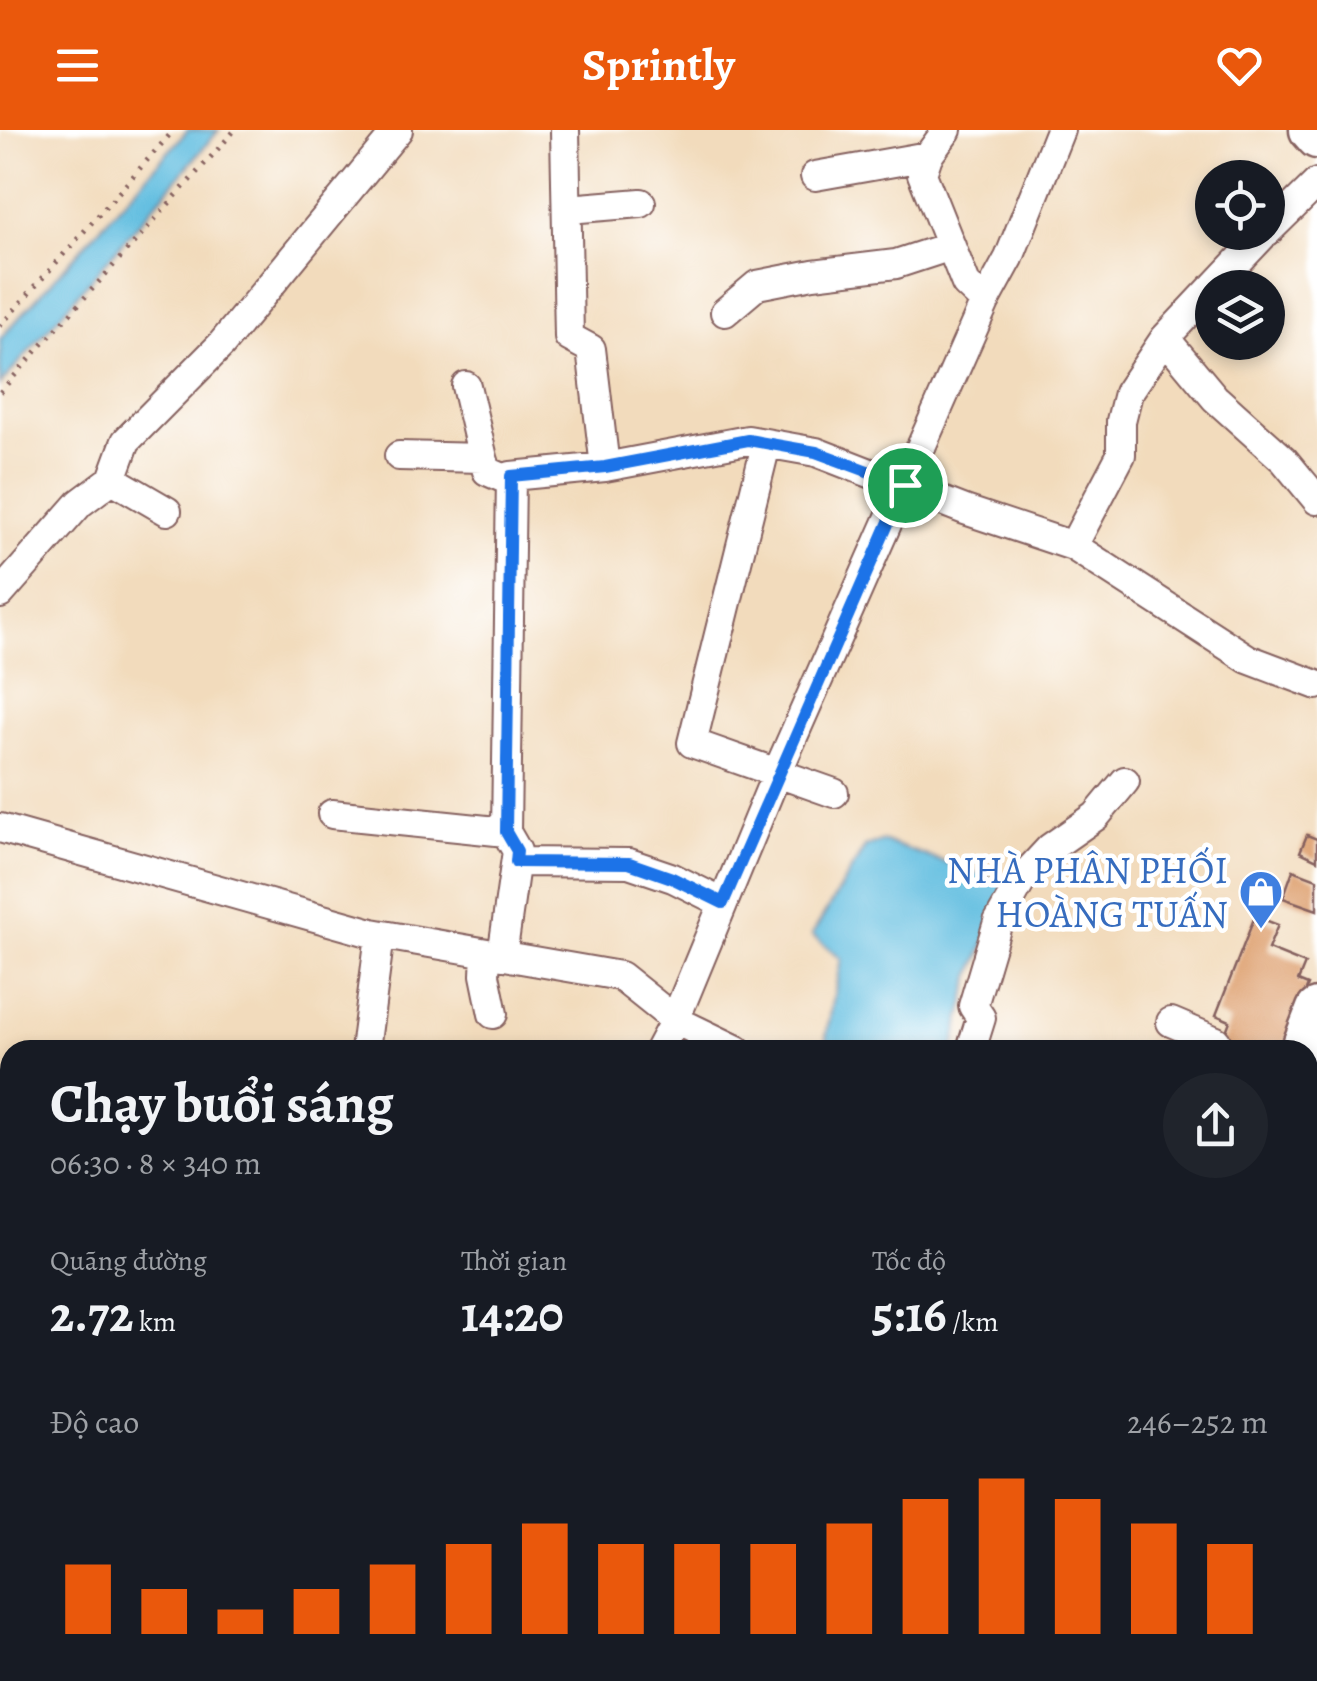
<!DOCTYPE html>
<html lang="vi">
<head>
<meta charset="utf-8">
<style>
	body { margin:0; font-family:Alegreya,serif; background:#20242c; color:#f1f3f6; height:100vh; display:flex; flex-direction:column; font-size:38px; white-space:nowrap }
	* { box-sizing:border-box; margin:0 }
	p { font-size:32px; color:#9ea1a6 }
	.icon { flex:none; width:55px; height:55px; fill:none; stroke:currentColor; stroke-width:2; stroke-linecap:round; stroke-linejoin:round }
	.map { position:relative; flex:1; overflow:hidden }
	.drawer { position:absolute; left:0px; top:910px; width:1318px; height:642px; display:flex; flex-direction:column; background:#171b24; border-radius:30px 30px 0 0; box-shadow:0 5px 15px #0003 }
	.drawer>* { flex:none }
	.fabs { position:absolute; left:1195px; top:30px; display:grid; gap:20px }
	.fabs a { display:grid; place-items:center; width:90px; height:90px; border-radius:50%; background:#171b24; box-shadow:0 5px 15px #0003; font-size:50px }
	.pin { position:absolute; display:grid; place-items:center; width:85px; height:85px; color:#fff; margin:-42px; border:5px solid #fff; border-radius:50%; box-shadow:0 2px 10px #0007 }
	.round { display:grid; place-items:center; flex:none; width:105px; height:105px; border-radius:52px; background:#20242c }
	.headline { display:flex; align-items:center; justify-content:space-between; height:170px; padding:0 50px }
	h1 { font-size:55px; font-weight:700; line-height:75px }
	.stats { display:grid; grid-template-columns:repeat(3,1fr); gap:15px; height:170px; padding:10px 50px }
	.stats div { display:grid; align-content:center }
	.stats b { font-size:50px; font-weight:700 }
	.stats small { font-size:28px; font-weight:400 }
	.stats p { font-size:28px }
	.chart { height:280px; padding:20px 50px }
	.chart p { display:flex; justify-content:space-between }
	.chart svg { width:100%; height:180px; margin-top:10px; stroke:#ea580c; stroke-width:6 }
	header { display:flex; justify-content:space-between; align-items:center; height:130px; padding:0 50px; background:#ea580c; color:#fff; font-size:45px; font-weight:700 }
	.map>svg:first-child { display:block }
	.water { fill:#62bee0; stroke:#566e86; stroke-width:2.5 }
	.building { fill:#da955f }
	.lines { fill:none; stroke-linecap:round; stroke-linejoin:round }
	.street-casing { stroke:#85615e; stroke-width:32 }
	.secondary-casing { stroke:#85615e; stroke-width:45 }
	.path { stroke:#85615e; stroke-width:5; stroke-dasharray:2.5 8; stroke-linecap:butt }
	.street { stroke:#fff; stroke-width:28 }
	.secondary { stroke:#fff; stroke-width:40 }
	.route-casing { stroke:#fff; stroke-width:20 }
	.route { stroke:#1a73e8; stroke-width:12 }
	.labels { text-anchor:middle; stroke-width:9; stroke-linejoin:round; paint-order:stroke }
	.shop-label { font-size:38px; fill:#366cbe; stroke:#fff; text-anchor:end }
</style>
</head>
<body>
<header><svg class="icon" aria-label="menu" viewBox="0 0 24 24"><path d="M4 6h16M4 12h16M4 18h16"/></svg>Sprintly<svg class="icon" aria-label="heart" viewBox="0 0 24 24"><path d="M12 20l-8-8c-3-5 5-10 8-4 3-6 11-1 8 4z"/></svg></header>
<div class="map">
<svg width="1317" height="1551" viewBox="0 0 1317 1551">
	<rect width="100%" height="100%" fill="#fff"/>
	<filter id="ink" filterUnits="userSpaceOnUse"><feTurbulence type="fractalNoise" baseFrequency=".01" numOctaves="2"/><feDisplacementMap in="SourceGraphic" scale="20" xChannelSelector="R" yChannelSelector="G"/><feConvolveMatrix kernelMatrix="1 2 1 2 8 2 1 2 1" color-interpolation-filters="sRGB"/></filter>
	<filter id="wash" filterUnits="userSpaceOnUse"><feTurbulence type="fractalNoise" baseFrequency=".0048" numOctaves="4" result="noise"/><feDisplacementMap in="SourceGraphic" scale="40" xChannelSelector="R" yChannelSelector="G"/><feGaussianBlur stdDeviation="2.25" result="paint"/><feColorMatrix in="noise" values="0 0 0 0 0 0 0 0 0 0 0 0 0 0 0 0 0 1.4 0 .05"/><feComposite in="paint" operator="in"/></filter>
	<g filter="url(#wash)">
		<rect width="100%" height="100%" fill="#f2dbbc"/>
		<path class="water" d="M188,0h31l-219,255v-46z
			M883,711l119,41 4,12 -35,83 -18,73h-100l-23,-5 -4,-7 15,-79 -29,-24 53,-88z
			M1317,1016v137l-9,21v-140z"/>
		<g id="blocks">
			<path class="building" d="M1307,705l10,4v21l-17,-8z
				M1293,740l24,9v31l-34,-12z
				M1255,786l23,9 -10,24 37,15 -7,17 10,4 -25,65h-64l11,-29 -14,-6z
				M969,1542h58l-1,9h-25z"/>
		</g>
	</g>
	<g filter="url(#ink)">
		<use href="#blocks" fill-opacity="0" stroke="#85615e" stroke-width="2.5"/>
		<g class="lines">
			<defs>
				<path id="street" d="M565,0l4,207 22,12 14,118
					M947,0l-19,26 -6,18 44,110 19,18
					M815,46l113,-20
					M568,79l73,-6
					M1268,101l49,-48
					M1213,158l53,-56
					M725,182l32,-27 56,-11 83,-10 55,-18
					M1165,208l50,60 69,62 33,40
					M466,256l17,72
					M766,315l-74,298 142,50
					M399,326l84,2 4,13 16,7 8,-2
					M112,349l55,32
					M1073,416l48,-91v-34l7,-28 37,-55 47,-50
					M0,464l80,-91 32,-24 14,-38 95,-96 177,-215
					M332,684l174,18
					M0,698l372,105 248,43 55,44 62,30
					M516,732l113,1 44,15 50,25
					M486,823l-1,22 8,39
					M502,826l15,-105 -11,-19 5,-356 94,-9 143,-27 68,12 149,58 108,36 175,113 69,26
					M1171,892l45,19 -1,9
					M365,920l15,-115
					M659,920l16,-30 102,-247 208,-471 24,-44 51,-128
					M971,920l10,-32 -8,-12 25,-84 26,-46 26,-28 46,-32 29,-35
					M1308,1042l9,4
					M0,1109l10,2
					M0,1305l10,1
					M0,1508l10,-1
					M881,1542l46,9
					M444,1551l2,-9
					M781,1551l12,-5 37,-4
					M952,1551l1,-9"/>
				<path id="secondary" d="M1310,0l7,8
					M1301,920l16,-41
					M1051,1551l4,-9"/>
			</defs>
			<use href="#street" class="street-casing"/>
			<use href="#secondary" class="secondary-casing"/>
			<path class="path" d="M0,196l174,-196
				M0,262l235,-262
				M1308,1238l9,-21
				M1167,1551l2,-9"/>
			<use href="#street" class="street"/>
			<use href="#secondary" class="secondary"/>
		</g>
	</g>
	<g class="lines" filter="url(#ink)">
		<defs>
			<path id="route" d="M748,310l68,12 89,33 -182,418 -51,-25 -43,-15 -113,-1 1,-11 -11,-19 5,-356 94,-9z"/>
		</defs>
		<use href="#route" class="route-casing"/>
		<use href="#route" class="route"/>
	</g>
	<defs>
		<symbol id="shop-pin" viewBox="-11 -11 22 30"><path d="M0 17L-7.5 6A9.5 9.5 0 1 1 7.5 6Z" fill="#3f7fe0" stroke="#fff"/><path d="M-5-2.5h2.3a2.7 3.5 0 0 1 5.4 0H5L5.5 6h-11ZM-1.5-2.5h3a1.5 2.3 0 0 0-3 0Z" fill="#fff"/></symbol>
	</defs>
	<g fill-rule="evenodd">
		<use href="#shop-pin" x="1236" y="737" width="50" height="68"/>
	</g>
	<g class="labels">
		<g class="shop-label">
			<text x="1228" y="753">NHÀ PHÂN PHỐI<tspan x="1228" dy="44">HOÀNG TUẤN</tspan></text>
		</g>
	</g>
</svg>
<div class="fabs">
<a><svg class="icon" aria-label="locate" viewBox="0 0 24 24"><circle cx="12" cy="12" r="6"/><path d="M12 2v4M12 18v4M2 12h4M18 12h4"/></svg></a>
<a><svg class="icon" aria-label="layers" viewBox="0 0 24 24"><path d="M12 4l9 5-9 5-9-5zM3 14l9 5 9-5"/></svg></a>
</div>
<div class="pin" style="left:905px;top:355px;background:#1e9e55"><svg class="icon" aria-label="arrive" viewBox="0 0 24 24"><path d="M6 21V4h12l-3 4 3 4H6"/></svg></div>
<section class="drawer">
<div class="headline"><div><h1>Chạy buổi sáng</h1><p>06:30 · 8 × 340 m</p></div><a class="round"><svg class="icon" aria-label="share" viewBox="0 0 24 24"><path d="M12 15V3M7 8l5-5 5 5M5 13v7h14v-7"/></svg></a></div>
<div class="stats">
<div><p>Quãng đường</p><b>2.72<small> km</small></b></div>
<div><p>Thời gian</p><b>14:20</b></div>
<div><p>Tốc độ</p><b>5:16<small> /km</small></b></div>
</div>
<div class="chart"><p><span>Độ cao</span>246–252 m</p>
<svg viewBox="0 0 160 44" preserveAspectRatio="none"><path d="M5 44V27M15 44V33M25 44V38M35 44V33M45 44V27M55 44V22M65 44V17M75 44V22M85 44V22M95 44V22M105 44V17M115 44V11M125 44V6M135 44V11M145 44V17M155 44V22"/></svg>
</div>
</section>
</div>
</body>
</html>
